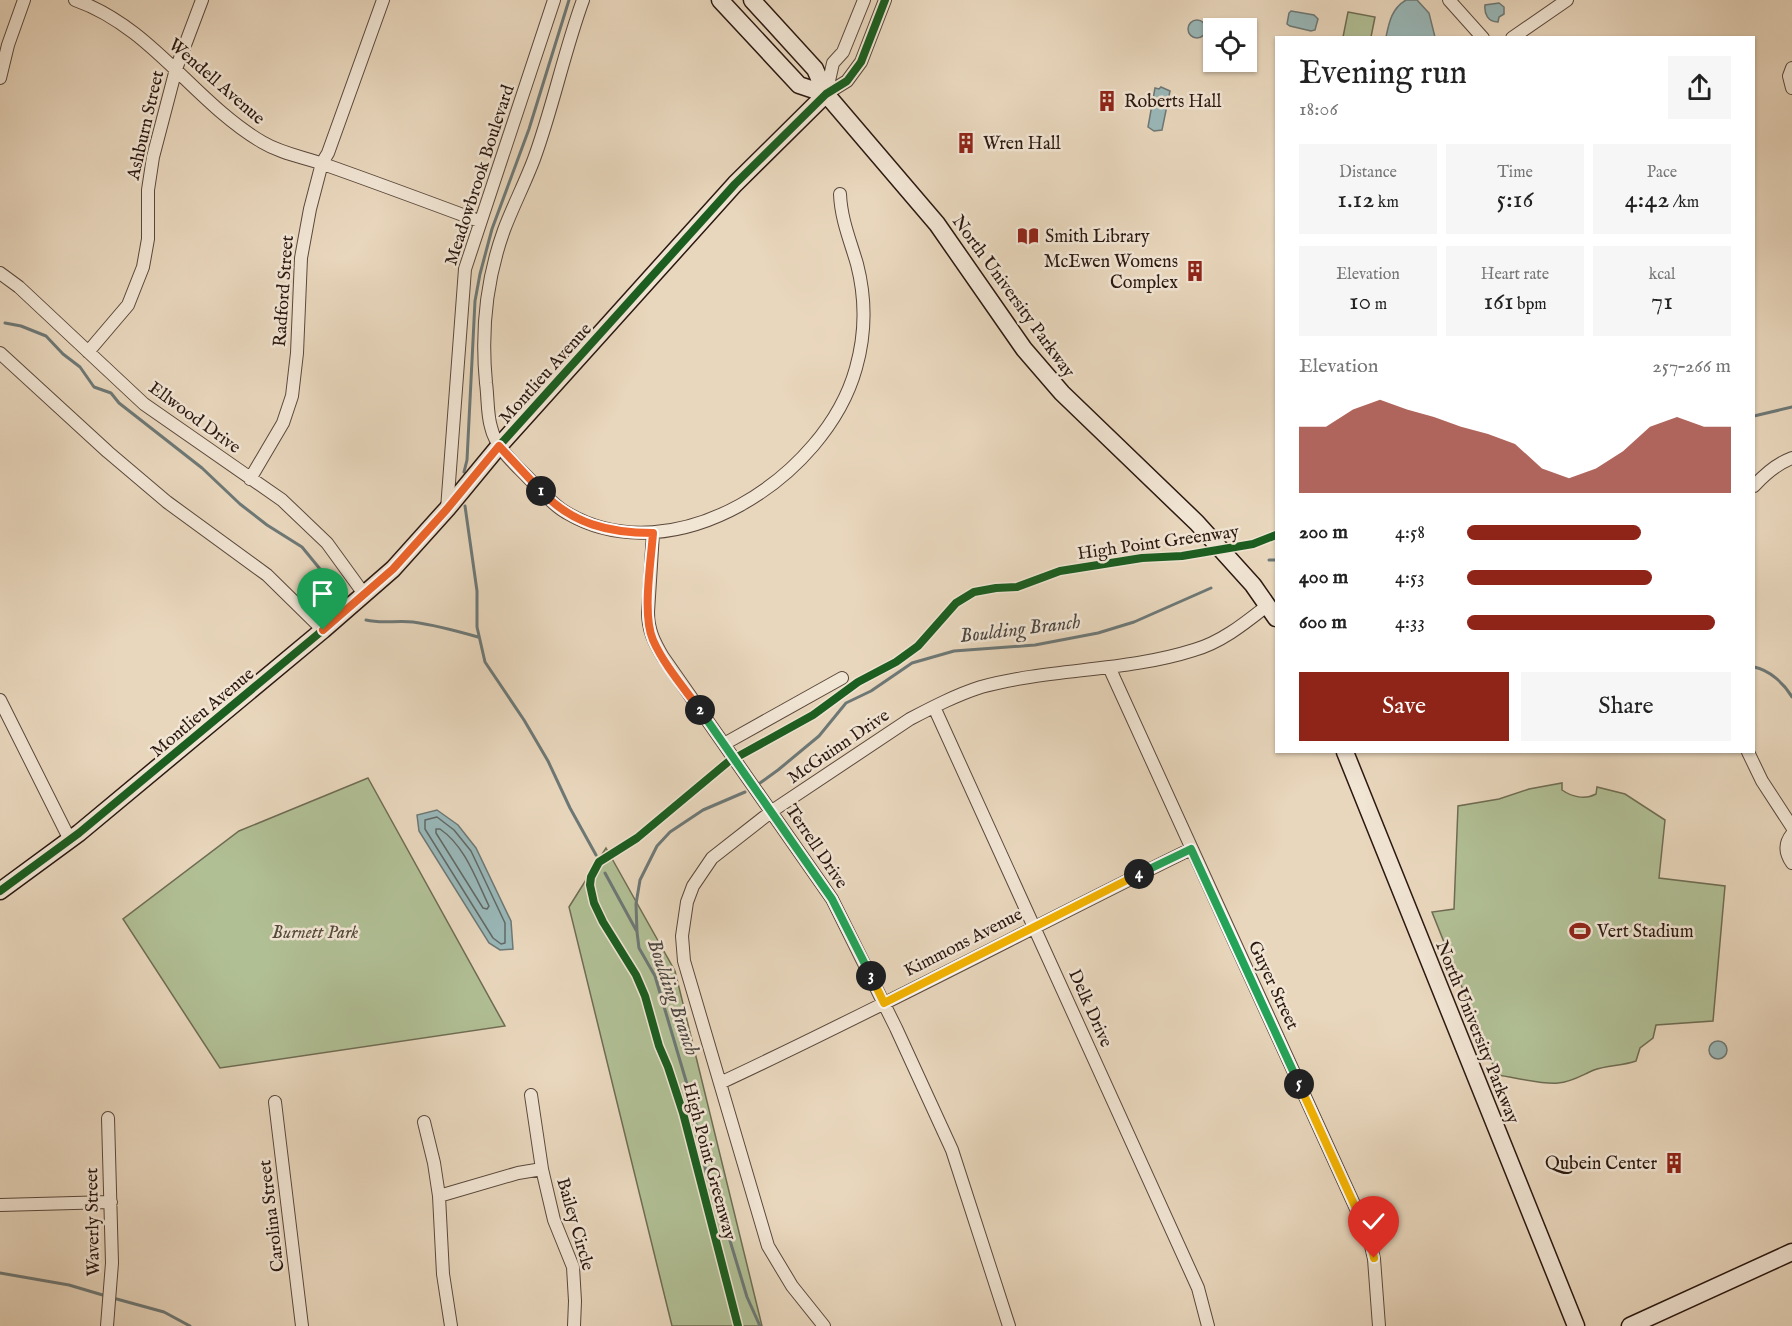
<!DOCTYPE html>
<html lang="en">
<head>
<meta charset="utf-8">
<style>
	body { margin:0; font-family:"IM FELL English",serif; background:#f6f6f6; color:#222; height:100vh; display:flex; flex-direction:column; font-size:22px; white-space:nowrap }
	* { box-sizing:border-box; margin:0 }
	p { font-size:20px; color:#767676 }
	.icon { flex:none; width:33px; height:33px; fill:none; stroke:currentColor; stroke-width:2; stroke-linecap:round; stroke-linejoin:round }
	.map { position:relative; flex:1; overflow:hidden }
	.drawer { position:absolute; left:1275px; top:36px; width:480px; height:717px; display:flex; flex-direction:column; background:#fff; border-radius:0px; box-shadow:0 2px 4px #0004 }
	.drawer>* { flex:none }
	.tools { position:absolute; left:1203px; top:18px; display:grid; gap:12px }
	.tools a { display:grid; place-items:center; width:54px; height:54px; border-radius:0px; background:#fff; box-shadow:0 2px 4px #0004; font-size:30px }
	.pin { position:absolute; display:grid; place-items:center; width:51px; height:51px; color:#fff; margin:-62px -26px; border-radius:50% 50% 50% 0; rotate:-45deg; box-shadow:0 0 6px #0007 }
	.pin .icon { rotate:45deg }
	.km { position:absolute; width:30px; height:30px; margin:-15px; border-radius:50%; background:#222; color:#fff; font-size:16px; line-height:30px; text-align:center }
	.round { display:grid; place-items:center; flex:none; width:63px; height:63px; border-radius:0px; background:#f6f6f6 }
	.headline { display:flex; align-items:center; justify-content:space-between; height:102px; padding:0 24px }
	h1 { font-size:33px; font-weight:600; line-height:45px }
	.metrics { display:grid; grid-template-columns:repeat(3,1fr); gap:9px; height:102px; padding:6px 24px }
	.metrics div { display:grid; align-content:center; border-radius:0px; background:#f6f6f6; text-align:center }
	.metrics b { font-size:26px; font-weight:600 }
	.metrics small { font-size:16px; font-weight:400 }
	.metrics p { font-size:16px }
	.chart { height:168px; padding:12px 24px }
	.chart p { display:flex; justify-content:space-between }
	.chart svg { width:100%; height:108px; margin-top:6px; fill:#8f2418; opacity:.7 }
	.button { display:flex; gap:12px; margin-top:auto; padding:12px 24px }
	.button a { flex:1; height:69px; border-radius:0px; background:#8f2418; color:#fff; font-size:24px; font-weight:600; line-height:69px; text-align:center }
	.button a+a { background:#f6f6f6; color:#222 }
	ul { padding:0 24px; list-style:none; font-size:20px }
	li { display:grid; grid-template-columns:96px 72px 1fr; align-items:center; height:45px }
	li i { height:15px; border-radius:8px; background:#8f2418 }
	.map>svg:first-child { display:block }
	.green { fill:#b1bf95; stroke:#6e6c53; stroke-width:1.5 }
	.water { fill:#99b8b9; stroke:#6d7876; stroke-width:1.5 }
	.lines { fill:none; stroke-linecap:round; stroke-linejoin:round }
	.shore { stroke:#626865; stroke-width:1.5 }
	.stream { stroke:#6d7876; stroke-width:3 }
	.street-casing { stroke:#5a483c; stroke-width:14 }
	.secondary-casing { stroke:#2b1811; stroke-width:19 }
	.street { stroke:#f1e5d4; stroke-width:12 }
	.secondary { stroke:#f1e5d4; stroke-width:16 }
	.cycleway-casing { stroke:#f1e5d4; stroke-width:11 }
	.cycleway { stroke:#1b5e20; stroke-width:8 }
	.split-1-casing { stroke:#fff; stroke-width:12 }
	.split-2-casing { stroke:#fff; stroke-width:12 }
	.split-3-casing { stroke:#fff; stroke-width:12 }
	.split-4-casing { stroke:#fff; stroke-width:12 }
	.split-5-casing { stroke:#fff; stroke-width:12 }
	.split-6-casing { stroke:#fff; stroke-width:12 }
	.split-1 { stroke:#f0652b; stroke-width:8 }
	.split-2 { stroke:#f0652b; stroke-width:8 }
	.split-3 { stroke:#22a559; stroke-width:8 }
	.split-4 { stroke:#f5b400; stroke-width:8 }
	.split-5 { stroke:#22a559; stroke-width:8 }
	.split-6 { stroke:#f5b400; stroke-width:8 }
	.labels { text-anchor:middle; stroke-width:5; stroke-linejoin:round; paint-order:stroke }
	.street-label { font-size:18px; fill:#2b1811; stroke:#f1e5d4 }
	.poi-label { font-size:18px; fill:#2b1811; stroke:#f1e5d4; text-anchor:start }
	.park-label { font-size:18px; font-style:italic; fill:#534a39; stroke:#f1e5d4 }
	.water-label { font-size:20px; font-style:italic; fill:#4c4843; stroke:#f1e5d4 }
</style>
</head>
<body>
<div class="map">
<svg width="1792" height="1326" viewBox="0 0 1792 1326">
	<rect width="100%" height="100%" fill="#e9d7bd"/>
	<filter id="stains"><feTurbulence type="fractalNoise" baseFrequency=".00333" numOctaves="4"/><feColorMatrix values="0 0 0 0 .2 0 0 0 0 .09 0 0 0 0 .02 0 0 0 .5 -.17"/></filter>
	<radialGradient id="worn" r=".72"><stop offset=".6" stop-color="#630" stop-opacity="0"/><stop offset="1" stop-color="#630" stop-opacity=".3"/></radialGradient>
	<path class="green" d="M1348,12l27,5 -4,20h-28z
		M368,778l137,248 -285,42 -97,-149 116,-88z
		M1562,783v7c10,7 23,10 34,4l1,-7 28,7 40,26 -6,58 66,8 -12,135 -57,4 -3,13 -13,10 -4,13c-14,5 -28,4 -42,9 -12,5 -22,12 -36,13 -14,2 -45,-6 -61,-8l-65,-163 22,-3 4,-103 41,-7 30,-10z
		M606,848l69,123 87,355h-90l-103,-419z"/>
	<path class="water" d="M1406,0h11l12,13 6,24h-49c3,-15 6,-29 20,-37z
		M1499,3l5,4v7l-5,3 -1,5c-10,0 -14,-8 -13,-17z
		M1291,11l23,4 4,4 -3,11 -4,1 -21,-5 -3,-2 2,-11z
		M1188 29a9 9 0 1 1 18 0a9 9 0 1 1-18 0Z
		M1161,87l9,4 -8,39 -8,1 -6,-4 7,-39 4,1z
		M437,810l21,15 18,23 35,73 2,28 -13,1 -11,-7 -70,-112 -2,-16z
		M1709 1050a9 9 0 1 1 18 0a9 9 0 1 1-18 0Z"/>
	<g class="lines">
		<path class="shore" d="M437,817l17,13 17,21 34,72v20l-4,1 -8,-6 -68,-109v-9z
			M436,829h4c25,17 36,50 49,77l-2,3 -4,-1 -47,-75z"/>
		<path class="stream" d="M5,323l16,3 25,10 17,18 17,13 14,20 17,6 8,10 83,65 38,36 27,21 35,22 18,22 17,26
			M1754,416l38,-9
			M464,472l3,-12 8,-159 5,-27 12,-45 37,-100 40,-129
			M465,506l12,85v36l8,35 39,58 24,41 22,47 26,47
			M1269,560h7
			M366,620c16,4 31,0 47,2 22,3 44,9 65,15
			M1754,667c15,3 30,16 38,30
			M760,783l18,-13 41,-34 27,-33 25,-12 41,-28 42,-12 81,-6 63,-12 36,-11 77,-34
			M745,792l-42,18 -33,22 -13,14 -17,34 -4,24 1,28 2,16 16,28 34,115 18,85 15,38 25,83 13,29
			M605,873l31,57
			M0,1273l69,12 37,11
			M113,1298l51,14 26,14"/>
		<defs>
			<path id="street" d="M75,0c77,27 119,102 187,142 20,12 42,15 64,23 51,18 102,37 153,56
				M583,0c-19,52 -30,107 -49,159 -9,24 -21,47 -30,71 -18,50 -23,101 -18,153 2,14 1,31 5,44 5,23 28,40 43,57 11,11 20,22 33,29 107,63 259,-36 289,-145 10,-35 10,-69 1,-104 -7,-24 -16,-45 -17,-70
				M1449,0l34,38
				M1512,38l55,-38
				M1792,68l-3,8 3,12
				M0,78l8,-33 16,-45
				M826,94l21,-13 14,-19 24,-62
				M826,94l7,-31 10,-11 21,-52
				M0,273l19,14 125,117 138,96 45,43 37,51
				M88,352l40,-47 15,-38 5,-28v-49l5,-33 23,-88 26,-69
				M0,353l108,99 59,50 100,73 56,55
				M250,479l33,-56 9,-27 5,-43 4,-95 9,-49 12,-46 6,-10 55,-153
				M1754,486c11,-12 22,-22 38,-28
				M447,509l18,-240 89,-269
				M653,533l-5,79c0,18 6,30 15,45l169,242 64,129 56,122 57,176
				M1109,667l260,570 5,22 5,67
				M0,700l70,140
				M934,707l264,581 10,38
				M724,744l118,-66
				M1748,752l14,29 30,46
				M1792,834c-8,10 -7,19 0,29
				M720,1083c159,-74 314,-157 471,-234
				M531,1095l11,74
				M275,1102l27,224
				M424,1122l10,41 5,33
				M0,1205l111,-3
				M107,1326l5,-63 -4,-145
				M451,1326l-8,-52 -4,-78 79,-23 24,-4 12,51 19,47 2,34 -1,25
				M824,1326l-32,-40 -24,-40 -84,-285 -2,-25 5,-34 6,-16 19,-28 60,-47 138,-92c23,-12 46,-24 71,-32 70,-19 144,-15 213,-37 28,-8 51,-27 74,-45"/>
			<path id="secondary" d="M720,0l79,85 27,9
				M752,0l63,69 11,25 111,130 87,125 38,44 135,130 56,62 23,33
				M1345,752l231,574
				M0,891l79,-58 244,-203 70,-61 54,-60 52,-63 236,-262 91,-90
				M1630,1326l162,-74"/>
		</defs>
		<use href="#street" class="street-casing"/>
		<use href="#secondary" class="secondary-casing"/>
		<use href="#street" class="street"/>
		<use href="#secondary" class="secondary"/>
		<defs>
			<path id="cycleway" d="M0,891l79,-58 244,-203 70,-61 54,-60 52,-63 236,-262 91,-90 21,-13 14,-19 24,-62
				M738,1326l-55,-213 -15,-46 -9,-21 -14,-50 -9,-21 -33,-53 -9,-19 -4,-18 1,-8 8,-15 38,-24 91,-76 85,-47 45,-33 38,-20 22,-16 38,-43 18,-11 22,-4 21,-1 43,-16 82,-13 40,-2 71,-12 23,-9"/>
		</defs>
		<use href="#cycleway" class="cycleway-casing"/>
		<use href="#cycleway" class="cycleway"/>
	</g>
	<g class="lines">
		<defs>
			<path id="split-1" d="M323,630l70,-61 54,-60 52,-63 42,45"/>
			<path id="split-2" d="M541,491c31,33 68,42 112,42 -2,29 -11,82 0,107 11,25 31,48 47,70"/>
			<path id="split-3" d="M700,710l132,189 39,77"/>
			<path id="split-4" d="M871,976l13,27 255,-129"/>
			<path id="split-5" d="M1139,874l52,-25 108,235"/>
			<path id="split-6" d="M1299,1084l70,153 5,21"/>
		</defs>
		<use href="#split-1" class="split-1-casing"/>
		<use href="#split-2" class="split-2-casing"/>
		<use href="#split-3" class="split-3-casing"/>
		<use href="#split-4" class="split-4-casing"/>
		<use href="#split-5" class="split-5-casing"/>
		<use href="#split-6" class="split-6-casing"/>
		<use href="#split-1" class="split-1"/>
		<use href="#split-2" class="split-2"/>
		<use href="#split-3" class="split-3"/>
		<use href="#split-4" class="split-4"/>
		<use href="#split-5" class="split-5"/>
		<use href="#split-6" class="split-6"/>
	</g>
	<defs>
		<symbol id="building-bare" viewBox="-9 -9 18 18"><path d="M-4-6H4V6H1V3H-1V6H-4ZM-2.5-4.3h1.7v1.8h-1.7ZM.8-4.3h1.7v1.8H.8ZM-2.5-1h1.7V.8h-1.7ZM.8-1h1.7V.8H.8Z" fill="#8f2418" stroke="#f1e5d4" stroke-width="2.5" paint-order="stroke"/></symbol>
		<symbol id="library-bare" viewBox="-9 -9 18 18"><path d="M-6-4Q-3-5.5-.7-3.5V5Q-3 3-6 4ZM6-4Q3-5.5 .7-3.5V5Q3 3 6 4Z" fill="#8f2418" stroke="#f1e5d4" stroke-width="2.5" paint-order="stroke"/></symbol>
		<symbol id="stadium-bare" viewBox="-9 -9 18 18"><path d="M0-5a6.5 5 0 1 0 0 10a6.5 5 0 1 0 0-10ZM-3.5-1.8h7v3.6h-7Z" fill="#8f2418" stroke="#f1e5d4" stroke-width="2.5" paint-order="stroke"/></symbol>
	</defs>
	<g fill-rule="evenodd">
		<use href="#building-bare" x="1092" y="86" width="30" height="30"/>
		<use href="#building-bare" x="951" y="128" width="30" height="30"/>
		<use href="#library-bare" x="1013" y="221" width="30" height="30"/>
		<use href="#building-bare" x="1180" y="256" width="30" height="30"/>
		<use href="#stadium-bare" x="1565" y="916" width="30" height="30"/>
		<use href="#building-bare" x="1659" y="1148" width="30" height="30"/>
	</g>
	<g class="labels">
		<g class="street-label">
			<text transform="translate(217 81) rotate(41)" y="6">Wendell Avenue</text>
			<text transform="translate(145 125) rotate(-77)" y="6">Ashburn Street</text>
			<text transform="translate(479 175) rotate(-72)" y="6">Meadowbrook Boulevard</text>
			<text transform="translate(283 291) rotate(-86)" y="6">Radford Street</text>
			<text transform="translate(1014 296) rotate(54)" y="6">North University Parkway</text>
			<text transform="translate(545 373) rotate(-48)" y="6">Montlieu Avenue</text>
			<text transform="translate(195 417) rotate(36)" y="6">Ellwood Drive</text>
			<text transform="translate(1158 542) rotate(-8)" y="6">High Point Greenway</text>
			<text transform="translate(202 712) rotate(-40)" y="6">Montlieu Avenue</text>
			<text transform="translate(838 746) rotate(-34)" y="6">McGuinn Drive</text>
			<text transform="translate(817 846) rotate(56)" y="6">Terrell Drive</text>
			<text transform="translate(963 942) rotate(-27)" y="6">Kimmons Avenue</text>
			<text transform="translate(1274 985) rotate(65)" y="6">Guyer Street</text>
			<text transform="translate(1091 1008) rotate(66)" y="6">Delk Drive</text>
			<text transform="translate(1478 1032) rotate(68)" y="6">North University Parkway</text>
			<text transform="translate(710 1161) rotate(75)" y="6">High Point Greenway</text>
			<text transform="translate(271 1216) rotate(-97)" y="6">Carolina Street</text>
			<text transform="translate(92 1222) rotate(-91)" y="6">Waverly Street</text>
			<text transform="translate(576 1224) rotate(74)" y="6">Bailey Circle</text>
		</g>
		<g class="poi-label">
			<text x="1124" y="107">Roberts Hall</text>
			<text x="983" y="149">Wren Hall</text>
			<text x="1045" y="242">Smith Library</text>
			<text x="1178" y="267" text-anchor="end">McEwen Womens<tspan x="1178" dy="21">Complex</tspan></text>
			<text x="1597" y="937">Vert Stadium</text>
			<text x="1657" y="1169" text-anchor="end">Qubein Center</text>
		</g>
		<g class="park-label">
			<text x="315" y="938">Burnett Park</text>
		</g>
		<g class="water-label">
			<text transform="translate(1020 628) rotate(-7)" y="7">Boulding Branch</text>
			<text transform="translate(674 997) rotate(71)" y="7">Boulding Branch</text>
		</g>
	</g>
	<rect width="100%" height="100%" filter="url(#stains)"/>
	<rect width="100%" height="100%" fill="url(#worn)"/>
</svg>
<div class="tools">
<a><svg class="icon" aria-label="locate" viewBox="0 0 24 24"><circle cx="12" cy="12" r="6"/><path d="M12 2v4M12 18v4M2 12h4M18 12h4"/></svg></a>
</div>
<div class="pin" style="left:323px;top:630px;background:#1e9e55"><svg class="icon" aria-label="arrive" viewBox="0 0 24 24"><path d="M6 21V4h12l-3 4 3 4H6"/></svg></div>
<div class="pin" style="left:1374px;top:1258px;background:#d93025"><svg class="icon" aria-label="check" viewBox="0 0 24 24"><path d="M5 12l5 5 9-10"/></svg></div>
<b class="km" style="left:541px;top:491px">1</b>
<b class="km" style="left:700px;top:710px">2</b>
<b class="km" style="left:871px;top:976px">3</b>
<b class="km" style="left:1139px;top:874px">4</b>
<b class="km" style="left:1299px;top:1084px">5</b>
<section class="drawer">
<div class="headline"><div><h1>Evening run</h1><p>18:06</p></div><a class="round"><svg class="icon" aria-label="share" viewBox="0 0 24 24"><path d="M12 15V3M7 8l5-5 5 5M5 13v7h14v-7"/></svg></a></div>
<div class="metrics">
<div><p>Distance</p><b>1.12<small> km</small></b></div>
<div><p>Time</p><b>5:16</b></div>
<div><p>Pace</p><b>4:42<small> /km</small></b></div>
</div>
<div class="metrics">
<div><p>Elevation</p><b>10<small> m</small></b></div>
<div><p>Heart rate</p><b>161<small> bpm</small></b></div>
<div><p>kcal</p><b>71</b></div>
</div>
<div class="chart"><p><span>Elevation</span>257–266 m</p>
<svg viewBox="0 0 160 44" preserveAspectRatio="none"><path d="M0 44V17L10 17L20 10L30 6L40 10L50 13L60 17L70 20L80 24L90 34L100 38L110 34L120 27L130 17L140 13L150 17L160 17V44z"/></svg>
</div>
<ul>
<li><b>200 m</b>4:58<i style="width:66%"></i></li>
<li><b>400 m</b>4:53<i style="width:70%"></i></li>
<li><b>600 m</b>4:33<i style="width:94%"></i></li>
</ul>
<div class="button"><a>Save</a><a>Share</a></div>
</section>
</div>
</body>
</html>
